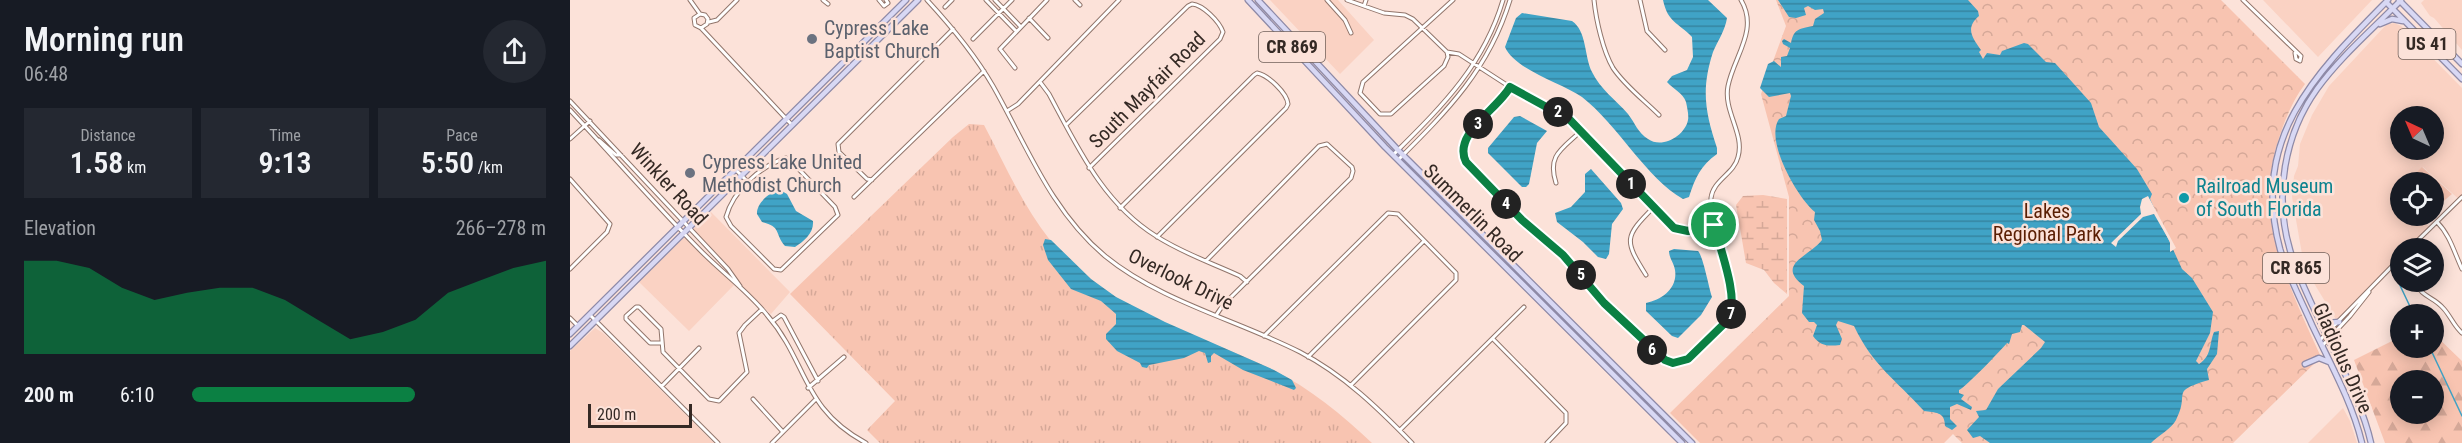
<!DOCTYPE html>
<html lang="en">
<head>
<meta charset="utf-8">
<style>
	body { margin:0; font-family:"Roboto Condensed",sans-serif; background:#242831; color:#f1f3f6; height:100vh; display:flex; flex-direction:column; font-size:22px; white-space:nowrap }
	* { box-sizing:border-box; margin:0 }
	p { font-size:20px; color:#9ea1a6 }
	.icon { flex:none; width:33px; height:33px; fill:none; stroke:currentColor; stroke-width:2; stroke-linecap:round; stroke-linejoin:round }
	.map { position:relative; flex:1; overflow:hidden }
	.side { display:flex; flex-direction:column; background:#171b24; width:570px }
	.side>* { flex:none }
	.needle { width:39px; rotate:316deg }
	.fabs { position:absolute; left:1820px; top:106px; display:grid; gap:12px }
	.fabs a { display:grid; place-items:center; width:54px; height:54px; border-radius:50%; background:#171b24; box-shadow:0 3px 15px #0003; font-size:30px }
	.scale { position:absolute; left:18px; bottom:15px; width:104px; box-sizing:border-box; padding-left:6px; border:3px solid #342924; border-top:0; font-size:16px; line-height:21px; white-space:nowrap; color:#342924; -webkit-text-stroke:4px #fce2d9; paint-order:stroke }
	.pin { position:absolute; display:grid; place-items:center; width:51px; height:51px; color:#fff; margin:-26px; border:3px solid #fff; border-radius:50%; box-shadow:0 2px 6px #0007 }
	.km { position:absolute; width:30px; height:30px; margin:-15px; border-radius:50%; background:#222; color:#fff; font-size:16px; line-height:30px; text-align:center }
	.round { display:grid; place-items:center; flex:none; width:63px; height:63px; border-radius:32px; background:#242831 }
	.head { display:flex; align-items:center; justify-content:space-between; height:102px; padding:0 24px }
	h1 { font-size:33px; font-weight:600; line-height:45px }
	.stats { display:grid; grid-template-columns:repeat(3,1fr); gap:9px; height:102px; padding:6px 24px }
	.stats div { display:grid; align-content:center; border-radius:0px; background:#242831; text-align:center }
	.stats b { font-size:30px; font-weight:600 }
	.stats small { font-size:16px; font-weight:400 }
	.stats p { font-size:16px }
	.chart { height:168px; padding:12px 24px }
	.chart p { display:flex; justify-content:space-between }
	.chart svg { width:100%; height:108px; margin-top:6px; fill:#0b8043; opacity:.7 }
	ul { padding:0 24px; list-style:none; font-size:20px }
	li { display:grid; grid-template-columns:96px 72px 1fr; align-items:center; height:45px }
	li i { height:15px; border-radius:8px; background:#0b8043 }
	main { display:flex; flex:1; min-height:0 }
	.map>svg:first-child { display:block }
	.built { fill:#fad2c3; fill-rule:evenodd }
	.grass { fill:url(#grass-tufts) }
	.forest { fill:url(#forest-firs); fill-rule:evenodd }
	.wetland { fill:url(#wetland-marsh) }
	.park { fill:url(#park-crowns) }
	.water { fill:url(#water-rules) }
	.pier { fill:#fce2d9 }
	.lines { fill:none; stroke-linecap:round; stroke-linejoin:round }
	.stream { stroke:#40a3c6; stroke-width:1.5 }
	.minor-casing { stroke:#91756b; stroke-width:5 }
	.major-casing { stroke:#8e8aa7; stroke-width:7 }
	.minor { stroke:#fff; stroke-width:3 }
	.major { stroke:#d8d8f4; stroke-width:4.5 }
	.route-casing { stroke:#fff; stroke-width:12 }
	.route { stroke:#0b8043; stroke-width:8 }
	.worship-dot { fill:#6b7280; stroke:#fce2d9; stroke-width:2 }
	.culture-dot { fill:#0f9aa8; stroke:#fce2d9; stroke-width:2 }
	.labels { text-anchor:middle; stroke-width:5; stroke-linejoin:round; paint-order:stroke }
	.shield { fill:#fce2d9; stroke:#70605a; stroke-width:1.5 }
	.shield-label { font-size:18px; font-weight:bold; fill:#342924 }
	.worship-label { font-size:20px; fill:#5b616d; stroke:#fce2d9; text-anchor:start }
	.street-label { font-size:20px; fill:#342924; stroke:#fce2d9 }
	.culture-label { font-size:20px; fill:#0d838f; stroke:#fce2d9; text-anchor:start }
	.park-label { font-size:20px; fill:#5a1e03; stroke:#fce2d9 }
</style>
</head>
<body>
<main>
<section class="side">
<div class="head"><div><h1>Morning run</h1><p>06:48</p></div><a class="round"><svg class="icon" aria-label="share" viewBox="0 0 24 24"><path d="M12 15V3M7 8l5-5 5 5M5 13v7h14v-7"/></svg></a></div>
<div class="stats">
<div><p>Distance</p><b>1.58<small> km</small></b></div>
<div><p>Time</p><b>9:13</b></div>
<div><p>Pace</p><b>5:50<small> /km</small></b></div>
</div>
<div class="chart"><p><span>Elevation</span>266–278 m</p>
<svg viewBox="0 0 160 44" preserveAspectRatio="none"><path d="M0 44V6L10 6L20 9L30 17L40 22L50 19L60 17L70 17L80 22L90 30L100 38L110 35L120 30L130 19L140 14L150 9L160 6V44z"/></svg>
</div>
<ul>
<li><b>200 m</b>6:10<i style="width:63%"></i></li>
</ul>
</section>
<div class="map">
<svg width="1892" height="443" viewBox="0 0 1892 443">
	<defs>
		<pattern id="grass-tufts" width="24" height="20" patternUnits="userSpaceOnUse" patternTransform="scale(1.5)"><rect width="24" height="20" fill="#f8c4b1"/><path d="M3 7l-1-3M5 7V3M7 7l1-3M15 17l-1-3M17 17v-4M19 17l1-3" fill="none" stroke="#d5a898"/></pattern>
		<pattern id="forest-firs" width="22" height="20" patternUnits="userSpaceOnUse" patternTransform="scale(1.5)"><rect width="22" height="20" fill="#f8c4b1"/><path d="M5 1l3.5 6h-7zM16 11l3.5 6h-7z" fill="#d5a898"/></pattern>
		<pattern id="wetland-marsh" width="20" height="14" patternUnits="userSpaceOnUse" patternTransform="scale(1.5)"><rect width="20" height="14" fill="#f8c4b1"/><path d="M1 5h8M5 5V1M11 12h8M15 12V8" fill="none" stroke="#d5a898"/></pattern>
		<pattern id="park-crowns" width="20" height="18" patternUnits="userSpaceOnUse" patternTransform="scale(1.5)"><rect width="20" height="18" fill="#f8c4b1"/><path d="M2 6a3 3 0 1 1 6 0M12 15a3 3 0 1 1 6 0" fill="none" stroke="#d5a898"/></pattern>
		<pattern id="water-rules" width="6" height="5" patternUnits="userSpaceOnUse" patternTransform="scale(1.5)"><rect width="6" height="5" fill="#40a3c6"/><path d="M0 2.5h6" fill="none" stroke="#3685a1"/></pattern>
	</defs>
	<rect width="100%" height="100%" fill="#fce2d9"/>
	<path class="built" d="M700,0h68l36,40 -34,34z
		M1693,0h109l-54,57z
		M1854,0h38v50l-28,-32 -4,-2 -9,-13z
		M1824,23l7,3 61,62v114l-39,-35 -17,16h-6v6l-4,4 4,5v18h17l14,12 -21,21h-10v10l-59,64 -4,-2 -25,-41 -10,-26 -10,-57 2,-21 4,-10 2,-22 12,-29 17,-29 57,-61zM1830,117h33v33h-33z
		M141,212l79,80 -19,22 -28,-26 -11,-18 -39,-41z
		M114,237l50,48 -45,46 -50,-49z
		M25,328l8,5 111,110h-144v-92z
		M1773,408l7,13 7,22h-49z"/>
	<path class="grass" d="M399,124l15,1c20,38 39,81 66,115 12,13 27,27 40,38 47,41 127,64 183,92 37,18 69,45 99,73h-492l-13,-13 28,-29 -105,-107 163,-157z"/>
	<path class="forest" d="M1852,167l30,27 -19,16v-27h-27z
		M1863,333l29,28v82h-77l-31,-83 46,-23v11h33zM1830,381h33v33h-33z"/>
	<path class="wetland" d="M1193,195l24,4v95l-13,-11 -10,-13 -18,-7 -10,-58 7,-9z"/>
	<path class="park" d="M1206,0h445l84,84c-12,16 -20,35 -26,54 -26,77 10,149 42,219l-88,86h-271l-9,-9 -9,9h-244l-30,-30 119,-117v-99l-28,-103 25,-68z"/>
	<path class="water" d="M1093,0h45l19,18c-2,13 -9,22 -14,34 -12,37 -8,60 4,96v6c-16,11 -22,24 -28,43l-6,2c-36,-20 -66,-75 -101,-102 -20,-14 -67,-27 -77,-50l11,-29 6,-5 50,8c15,10 12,35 20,51 8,17 24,28 36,42 7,9 10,19 20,25 14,10 37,-3 40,-19 1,-5 -1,-13 -2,-18 -3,-9 -13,-13 -19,-20l5,-6 15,-6 6,-13 -1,-20c-14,-15 -24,-14 -29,-37z
		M1208,0h190l10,11 1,5c-14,12 -7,21 2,34l-2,2 4,7 4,-6 13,2 2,-4 22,-8 4,1 18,18 9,1 36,40 8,24 38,42 15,25 -2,5 32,70 10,9 21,34 -3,21 -14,28 3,3c13,-8 10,-20 15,-32l5,-1 -2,23 -10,15 2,11c-41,12 -18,12 -33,40 -4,8 -18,16 -25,23h-161l-10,-7 -7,2 -6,-8 12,-13 -3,-6 10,-1 12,-21 43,-41 4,-6 -21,-17h-2l-2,7 -8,2 -3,10 -2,-1c-6,7 -42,45 -48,47v3l5,2 -3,4 11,8 -1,3 -14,-6 -7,3v12l7,7 -5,4 -7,-4c0,-15 -10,-13 -21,-15 -29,-32 -51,-45 -70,-85l-16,-5 -2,4 6,14 -2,6c-11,1 -19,2 -27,-9l4,-11 -3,-3h-5l-7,-9 2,-27c-29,-22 5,-29 18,-46l-2,-9 -6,-11 1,-8c-16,-12 -51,-71 -36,-93l7,-3 5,-20 -1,-3 -21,4 -9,-9 8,-24 6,-3 7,6v-10l6,-1 3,-8 -7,-4 -1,-3 2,-2 7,4c3,-14 7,-14 22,-17l2,-7 9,-6 -1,-4 -8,1 -7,-4 -4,2 2,7 -10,3 -7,-1z
		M950,116l27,15 -10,12 -8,41 -3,3h-4l-34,-34v-5l26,-31z
		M1021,169l30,34 2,6 -11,15 -3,30 -3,5 -8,-2 -15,-15 -26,-20 -2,-9 16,-6 14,-15v-18z
		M210,190l7,4 9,17 17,10c1,12 -9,20 -18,26l-10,-1c-11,-13 -3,-19 -23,-24l-5,-8c-1,-10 13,-23 23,-24z
		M475,239l6,1 40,39 25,18 49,25 109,48 18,10 4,8 -2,2 -51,-20 -29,-17 -3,3v6l-3,1 -3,-10 -6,-2 -15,7 -35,7 -2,3 -5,-1 -2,-4 -23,-12 -11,-12v-5l10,-10v-10l-15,-13 -30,-12 -23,-29 -5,-15z
		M1104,249l24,2c5,5 11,37 14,46l-11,18 -23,23 -6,-2 -26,-25v-8c16,-3 32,-15 29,-33 -1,-7 -6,-12 -6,-19z"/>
	<path class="pier" d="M1578,196l28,52 -6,4v-10l-16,-28 -11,3 -25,24 -2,6 -5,-4 30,-29 -1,-7 2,-8z"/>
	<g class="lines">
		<path class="stream" d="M1828,276l-1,3 17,36
			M1860,348l32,68"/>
		<defs>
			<path id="minor" d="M120,0l10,14
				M253,0l5,4
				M309,0l5,6 4,-3 -2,-3
				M357,0c25,27 48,55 66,86 34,60 58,125 112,170 55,45 132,64 195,96 44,23 78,56 112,91
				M416,0l30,31
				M425,0l25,26
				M505,0l5,5
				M757,0l18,20 6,13
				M777,0l37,13 21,2 8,4 34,33 12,2 51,33 60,33 104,108 13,3 27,-6
				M1024,0c2,20 9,51 19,68 12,18 31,32 46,47
				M1070,0l7,31 18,19
				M1673,0l58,56 -1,5 -4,-2 -1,-6
				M794,6l2,-6
				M375,7l7,-7
				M459,18l19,20
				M139,22l8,-2 20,-20
				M131,28l6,-4 1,-5 -3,-4 -5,-1 -6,4 1,7 6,3 91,97
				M403,39l39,-39
				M877,52l1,5 -4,9 -53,48h-11l-20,-21 3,-11 90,-82
				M445,68l-15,-19 47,-49
				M470,82l9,12c29,54 54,109 107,142 26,17 56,27 84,40l7,6
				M940,87c-12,22 -58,47 -44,75l56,58 40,35 42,48 50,49 11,8 8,3 15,-4 41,-40c14,-29 -21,-87 -18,-121 2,-18 23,-24 27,-41 7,-23 -15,-46 -10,-71 6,-30 31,-56 13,-86
				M0,101l158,168 12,17
				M0,110c43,46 84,93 128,138 22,23 49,42 69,67 41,47 34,93 99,128
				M437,111l11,-7 101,-104
				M496,125l122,-119 4,-2c11,1 27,17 31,28l-3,7 -131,129
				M0,139l20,-18
				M29,140l17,15h5
				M823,155c48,-48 90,-88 110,-155
				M216,158l4,2 45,47 3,8 -57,55 -7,-1 -43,-43 -5,-9c7,-26 34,-51 60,-59z
				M828,160c50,-50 91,-91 112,-160
				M166,170l12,12
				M0,179l40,45 -3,8 -37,37
				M302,180l-5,-1 -28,-27 -1,-8 115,-115
				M986,183c-9,-28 6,-34 25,-52
				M284,197l130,-126
				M550,208l134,-133 3,-2c11,2 30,20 31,31l-2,4 -129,129
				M1867,222c13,13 17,30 25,47
				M1839,249l53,-52
				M636,261l113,-115 8,-2 25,23 1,4 -2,7 -128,127 -6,9
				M1076,275c-22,-35 -22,-38 8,-68
				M1844,282c10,17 19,14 30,27 7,8 10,17 18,24
				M20,315l128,128
				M0,318l8,8
				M203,321l8,-6 3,2 34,64
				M694,336l124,-123 10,1 58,59v7l-105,105
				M923,339l73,74v10l-19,20
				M1750,340l80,-82
				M92,343h-12l-24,-24v-3l10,-9h3l22,22 2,23 46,47 10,2 28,-29 -8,-39 6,-8 17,-16
				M1752,346l28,-30 19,-24
				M738,357l116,-116
				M92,386l37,-38
				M238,388l36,-31
				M183,399l30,33
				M830,430l124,-123
				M202,443l43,-43"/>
			<path id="major" d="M678,0l137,147 297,296
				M688,0l140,150 294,293
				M1829,0l63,64
				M1816,2l76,77
				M1810,24l12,-5 11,2
				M1749,318l8,5 12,-1
				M0,334l336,-334
				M0,346l348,-346
				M1735,364l14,-6 10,4
				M1792,443c-10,-41 -32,-80 -50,-118 -11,-25 -24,-49 -32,-76 -30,-112 36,-176 108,-249
				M1801,443c-9,-40 -30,-76 -47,-113 -12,-26 -26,-52 -34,-80 -16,-54 -6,-115 27,-161 24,-33 56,-60 84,-89"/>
		</defs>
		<use href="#minor" class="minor-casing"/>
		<use href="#major" class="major-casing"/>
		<use href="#minor" class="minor"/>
		<use href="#major" class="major"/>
	</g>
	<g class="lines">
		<defs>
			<path id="route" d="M940,87l60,33 104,108 14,3 26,-6c6,24 25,72 15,94l-41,40 -15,4 -8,-3 -61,-57 -41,-48 -41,-35 -56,-58c-14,-28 32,-53 44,-75z"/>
		</defs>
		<use href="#route" class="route-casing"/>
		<use href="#route" class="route"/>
	</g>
	<g class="worship-dot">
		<circle cx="242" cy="39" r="6"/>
		<circle cx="120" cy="173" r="6"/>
	</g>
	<circle class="culture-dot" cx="1614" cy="198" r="6"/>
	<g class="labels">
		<g class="shield">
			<rect x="1828.5" y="29" width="57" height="30" rx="4.5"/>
			<rect x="689" y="32" width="66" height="30" rx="4.5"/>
			<rect x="1693" y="253" width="66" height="30" rx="4.5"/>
		</g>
		<g class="shield-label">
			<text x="1857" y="50">US 41</text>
			<text x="722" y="53">CR 869</text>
			<text x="1726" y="274">CR 865</text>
		</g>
		<g class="worship-label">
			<text x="254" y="35">Cypress Lake<tspan x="254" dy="23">Baptist Church</tspan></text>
			<text x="132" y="169">Cypress Lake United<tspan x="132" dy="23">Methodist Church</tspan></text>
		</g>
		<g class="street-label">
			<text transform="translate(577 90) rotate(-45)" y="7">South Mayfair Road</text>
			<text transform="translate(99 184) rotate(47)" y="7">Winkler Road</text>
			<text transform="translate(903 213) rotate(45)" y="7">Summerlin Road</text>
			<text transform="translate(611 279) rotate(26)" y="7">Overlook Drive</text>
			<text transform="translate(1773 358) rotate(66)" y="7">Gladiolus Drive</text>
		</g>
		<g class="culture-label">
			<text x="1626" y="193">Railroad Museum<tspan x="1626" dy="23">of South Florida</tspan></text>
		</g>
		<g class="park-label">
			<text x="1477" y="218">Lakes<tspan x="1477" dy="23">Regional Park</tspan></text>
		</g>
	</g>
</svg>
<div class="fabs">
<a><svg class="needle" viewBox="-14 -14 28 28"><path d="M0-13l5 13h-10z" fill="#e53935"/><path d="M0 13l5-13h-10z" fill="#9ea1a6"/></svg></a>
<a><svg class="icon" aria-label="locate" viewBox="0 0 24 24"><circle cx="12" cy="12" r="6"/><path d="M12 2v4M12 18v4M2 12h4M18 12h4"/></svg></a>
<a><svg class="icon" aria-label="layers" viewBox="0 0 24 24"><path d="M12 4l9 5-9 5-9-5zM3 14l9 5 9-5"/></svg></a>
<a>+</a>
<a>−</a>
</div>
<div class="scale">200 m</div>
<div class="pin" style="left:1144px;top:225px;background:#1e9e55"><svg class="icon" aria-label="arrive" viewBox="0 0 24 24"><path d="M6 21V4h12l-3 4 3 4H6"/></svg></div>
<b class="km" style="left:1061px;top:184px">1</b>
<b class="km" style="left:988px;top:112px">2</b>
<b class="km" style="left:908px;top:124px">3</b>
<b class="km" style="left:936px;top:204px">4</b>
<b class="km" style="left:1011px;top:275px">5</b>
<b class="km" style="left:1082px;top:350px">6</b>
<b class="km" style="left:1161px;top:314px">7</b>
</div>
</main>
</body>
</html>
